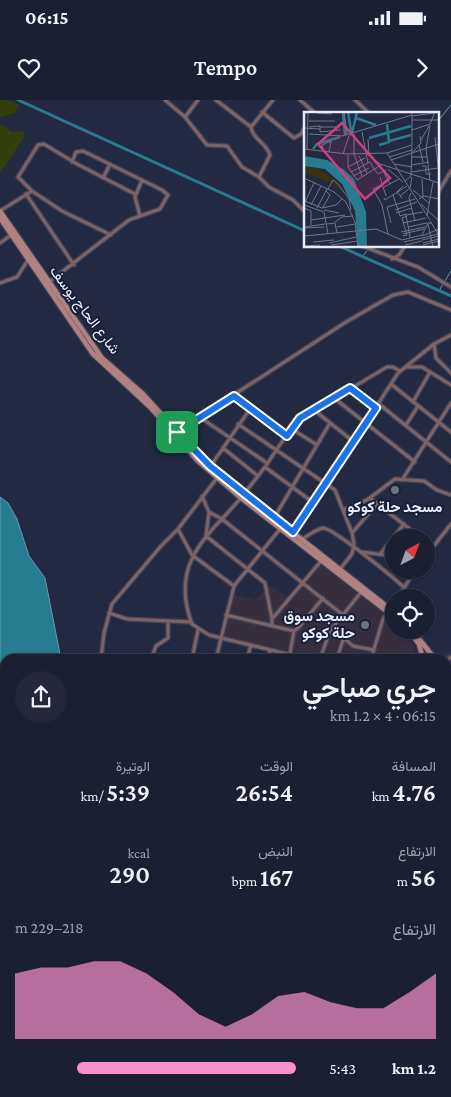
<!DOCTYPE html>
<html lang="ar">
<head>
<meta charset="utf-8">
<style>
	body { margin:0; font-family:"Crimson Pro",Vazirmatn,serif; background:#232739; color:#f1f3f6; direction:rtl; height:100vh; display:flex; flex-direction:column; font-size:19px; white-space:nowrap }
	* { box-sizing:border-box; margin:0 }
	p { font-size:16px; color:#9fa2ab }
	.icon { flex:none; width:28px; height:28px; fill:none; stroke:currentColor; stroke-width:2; stroke-linecap:round; stroke-linejoin:round }
	.map { position:relative; flex:1; overflow:hidden; direction:ltr }
	.sheet { position:absolute; left:0px; top:554px; width:451px; height:444px; display:flex; flex-direction:column; background:#1a1f31; border-radius:15px 15px 0 0; box-shadow:0 1px 4px #0004,0 0 0 1px #383d4d; direction:rtl }
	.sheet>* { flex:none }
	.needle { width:32px; rotate:41deg }
	.buttons { position:absolute; left:385px; top:429px; display:grid; gap:10px }
	.buttons a { display:grid; place-items:center; width:50px; height:50px; border-radius:50%; background:#1a1f31; box-shadow:0 1px 4px #0004,0 0 0 1px #383d4d; font-size:25px }
	.pin { position:absolute; display:grid; place-items:center; width:42px; height:42px; color:#fff; margin:-21px; border-radius:10px; box-shadow:0 2px 8px #0006 }
	.round { display:grid; place-items:center; flex:none; width:52px; height:52px; border-radius:26px; background:#232739 }
	.head { display:flex; align-items:center; justify-content:space-between; height:85px; padding:0 15px }
	h1 { font-size:28px; font-weight:600; line-height:38px }
	.stats { display:grid; grid-template-columns:repeat(3,1fr); gap:8px; height:85px; padding:5px 15px }
	.stats div { display:grid; align-content:center }
	.stats b { font-size:25px; font-weight:600 }
	.stats small { font-size:14px; font-weight:400 }
	.stats p { font-size:14px }
	.chart { height:140px; padding:10px 15px }
	.chart p { display:flex; justify-content:space-between }
	.chart svg { width:100%; height:90px; margin-top:5px; fill:#f890cb; opacity:.7 }
	ul { padding:0 15px; list-style:none; font-size:16px }
	li { display:grid; grid-template-columns:80px 60px 1fr; align-items:center; height:38px }
	li i { height:12px; border-radius:6px; background:#f890cb }
	.status { display:flex; justify-content:space-between; align-items:center; height:35px; padding:0 25px; background:#1a1f31; direction:ltr }
	.status svg { height:14px; fill:currentColor }
	header { display:flex; justify-content:space-between; align-items:center; height:65px; padding:0 15px; background:#1a1f31; font-size:22px; font-weight:600 }
	.map>svg:first-child { display:block }
	.commercial { fill:#372e3d }
	.built { fill:#293250 }
	.green { fill:#343e0b }
	.water { fill:#277c90; stroke:#609db0 }
	.lines { fill:none; stroke-linecap:round; stroke-linejoin:round }
	.stream { stroke:#609db0; stroke-width:1 }
	.canal { stroke:#277c90; stroke-width:3 }
	.street-casing { stroke:#3d445b; stroke-width:5.5 }
	.secondary-casing { stroke:#3d445b; stroke-width:7 }
	.street { stroke:#7f6261; stroke-width:3 }
	.secondary { stroke:#af8180; stroke-width:4.5 }
	.route-casing { stroke:#fff; stroke-width:10 }
	.route { stroke:#1a73e8; stroke-width:6 }
	.worship-dot { fill:#6b7280; stroke:#192036; stroke-width:2 }
	.labels { text-anchor:middle; stroke-width:4; stroke-linejoin:round; paint-order:stroke }
	.street-label { font-size:15px; fill:#e6ebfb; stroke:#192036 }
	.poi-label { font-size:15px; font-weight:bold; fill:#e6ebfb; stroke:#192036 }
	.inset-river { fill:none; stroke:#277c90; stroke-width:2.5 }
	.inset-road { fill:none; stroke:#70778b; stroke-width:1 }
	.view { fill:#c9427b; fill-opacity:0.15; stroke:#c9427b; stroke-width:2.5 }
	.inset-edge { fill:none; stroke:#e6ebfb; stroke-width:2.5 }
</style>
</head>
<body>
<div class="status"><b>06:15</b><svg viewBox="0 0 49 12"><path d="M0 12V9h3v3zM5 12V6h3v6zM10 12V3h3v9zM15 12V0h3v12zM26 1h20v11H26zM47 4h2v5h-2z"/></svg></div>
<header><svg class="icon" aria-label="forward" viewBox="0 0 24 24"><path d="M9 5l7 7-7 7"/></svg>Tempo<svg class="icon" aria-label="heart" viewBox="0 0 24 24"><path d="M12 20l-8-8c-3-5 5-10 8-4 3-6 11-1 8 4z"/></svg></header>
<div class="map">
<svg width="451" height="997" viewBox="0 0 451 997">
	<rect width="100%" height="100%" fill="#222941"/>
	<path class="commercial" d="M323,463l71,57v10h11l4,4 8,25h-115l-80,-23 12,-42 21,6 14,-15 23,14z
		M447,585l4,3v24l-5,-2z
		M451,615v111l-5,-31v-69z"/>
	<path class="built" d="M451,550v26l-5,-6v-11h-6z"/>
	<path class="green" d="M0,0h8l11,5 -4,8 -15,4z
		M0,24l12,8 11,-1 2,5 -25,37z"/>
	<path class="water" d="M0,397l8,6 9,16 12,37 16,22 16,81h-56v304l-5,17z"/>
	<g class="lines">
		<path class="stream" d="M437,22l14,-17
			M362,157l9,-11
			M445,181l6,-10
			M439,191l4,-7
			M448,780l3,1"/>
		<path class="canal" d="M18,0l287,131
			M339,146l112,50"/>
		<defs>
			<path id="street" d="M165,0l20,17 22,28 20,1 15,21 17,10 10,10 24,13 12,12
				M216,0l35,27
				M300,0l16,14
				M355,0l15,14
				M262,12l32,26 7,-4 4,-7
				M185,17l13,-17
				M259,77l11,-22c-4,-13 -17,-15 -19,-28l22,-27
				M103,78l7,-14
				M26,94l48,71
				M437,94l14,-23
				M0,111l32,-20
				M140,116l-5,-19 7,-17
				M111,135l-49,-24 -30,-20 -14,-14 20,-32 6,-1 33,20 58,30
				M0,143l11,-8
				M362,146l56,21 33,20
				M392,159l7,-4 6,-9
				M49,182l80,-62 31,-11 8,-14 -6,-5 -79,-39 -7,1 -4,10
				M0,183l17,-6 11,-17
				M434,244l2,14 15,15
				M407,267h15l29,18
				M391,284l60,48
				M350,288l26,20
				M234,296l53,40
				M334,298l81,64
				M413,302l17,-30
				M379,304l72,58
				M314,310l40,32
				M201,318l66,45
				M238,324l97,66 17,43 2,11 -2,10 -12,15
				M406,325l12,-19
				M292,329l25,16
				M178,331l168,-109 47,-27 15,-3 43,18
				M223,348l35,28
				M210,367l40,-58
				M265,367l49,36
				M402,380l49,-77
				M244,394l21,-27 31,-46 91,-54h6l7,4
				M202,396l7,16 13,7c-31,31 -47,60 -30,105l17,11 99,24
				M241,398l-19,21 121,96
				M370,398l51,40
				M343,410l24,-10 28,-21 29,2 13,9 14,5
				M209,412l-3,24 59,47 7,36
				M274,418l56,-95
				M178,429l14,26 42,31
				M293,432l27,-38 78,-121 36,-29 17,-9
				M352,433l25,-29
				M302,439c6,-3 14,-10 21,-11 10,0 71,50 82,60
				M426,441l7,6
				M361,452l33,4
				M381,453l23,-29
				M426,456l25,-32
				M398,498l17,-28
				M109,513l18,6 64,3
				M226,515l68,16
				M272,525v-6l50,-59
				M334,526l10,11 -7,22
				M344,538l9,8 21,4
				M101,559l3,-26 8,-29 49,-58 17,-17 39,-51
				M151,559l5,-13 12,-8v-16
				M192,559l6,-29
				M216,559l18,-73 46,-57
				M247,559l4,-14
				M268,559l2,-9
				M289,559l5,-28 5,-4 24,-29
				M320,559l10,-28 32,-40
				M371,559l12,-40 11,-16
				M446,561l5,-4
				M446,780l5,-4
				M446,803h5
				M446,821l5,1
				M446,840l5,2
				M446,859l5,1
				M446,878l5,1
				M446,897l5,1
				M446,916l5,1
				M446,935l5,1
				M446,958l5,1
				M446,982l5,1
				M387,992l19,5
				M166,997v-5
				M276,997l3,-5
				M311,997l2,-5
				M339,997v-5"/>
			<path id="secondary" d="M0,111l102,147 41,36 67,73 184,145
				M0,118l93,136 57,53 47,53 44,38 153,119
				M408,530l11,14 4,15
				M412,530l23,29
				M446,574l5,6
				M446,728l5,10"/>
		</defs>
		<use href="#street" class="street-casing"/>
		<use href="#secondary" class="secondary-casing"/>
		<use href="#street" class="street"/>
		<use href="#secondary" class="secondary"/>
	</g>
	<g class="lines">
		<defs>
			<path id="route" d="M350,288l26,20 -83,124 -83,-66 -33,-34 57,-36 53,40 13,-18z"/>
		</defs>
		<use href="#route" class="route-casing"/>
		<use href="#route" class="route"/>
	</g>
	<g class="worship-dot">
		<circle cx="395" cy="390" r="5"/>
		<circle cx="365" cy="525" r="5"/>
	</g>
	<g class="labels">
		<g class="street-label">
			<text transform="translate(85 210) rotate(53)" y="5">شارع الحاج يوسف</text>
		</g>
		<g class="poi-label">
			<text x="395" y="412">مسجد حلة كوكو</text>
			<text x="355" y="521" text-anchor="end">مسجد سوق<tspan x="355" dy="17">حلة كوكو</tspan></text>
		</g>
	</g>
	<g transform="translate(304 12)">
		<rect width="135" height="135" fill="#222941"/>
		<path d="M0,54l13,2 18,12 13,17 -16,-14 -28,-11z" fill="#3a3211"/>
		<path d="M0,44l23,4 16,9 11,10 12,33 1,35h-9l-3,-36 -13,-27 -17,-15 -21,-3z" fill="#277c90"/>
		<path class="inset-river" d="M44,0l3,19M39,1l2,22M52,6l20,7M48,21l5,-21M65,26l42,-12M85,29l22,-6M75,33l10,-3 -2,-18M9,37l4,-5 23,-7"/>
		<path class="inset-road" d="M40,0l3,22M13,1l15,1M108,4l22,-3M108,8h27M5,9h26M5,15l11,-1v6M16,15h19M0,16l16,1M108,18l18,-6 5,-12M16,20l20,-2M58,20l6,31M5,22l33,2 70,-21M50,22v20M131,25l4,38M64,27l1,15M117,28l8,-14M115,33l4,17M0,37l43,5 40,-1 43,67M3,37l1,-37M122,37l4,31M122,37l4,-24M19,38l-1,-5 9,-4 -2,11M109,40l8,-9 -1,-7M83,41l25,-8v-33M39,42l6,-18 3,-2M50,42l8,22M63,42l13,10 59,19M44,43v12l9,13 24,-15M55,44l8,17M85,45l23,-7M108,45h16M87,48l48,-16M91,52l17,3M76,53l10,19M108,53l17,-3M118,54h4v8h5M44,55l17,-9M70,57l4,5 8,-4M84,57l15,13M47,60l19,-10 4,7M108,60l26,-4M49,64l16,-8M76,65l6,19M0,66l30,14 12,10 9,20 3,25M118,67l1,18M101,69l6,-5 1,-30M77,73l-8,4 9,16 6,29M80,75l15,-8M24,77l5,-9 5,4 11,15 2,11M109,78l17,14M107,81l-2,5 6,23M89,83l7,21 6,-2M96,84l10,-8 2,-11M80,86l1,2 22,-14M98,86l-5,-6 6,-6M115,87l5,-3 15,3M1,89l17,7 14,-3 6,-6M1,90l9,-19M117,92l18,17M0,93l20,7 4,22M7,93l10,-19M19,95l7,-12 -4,-4M0,96l7,3v14M13,96l10,-19M20,98l15,3M91,98l22,-8M92,101l16,-5M123,104l6,-34M7,108l34,-5M126,109l9,14M31,110l7,-5 11,-1M87,111l-4,-16 28,-8M99,111l23,-5M23,112l8,-1 2,10M124,112l5,23M0,115l21,-3M33,115l18,-3M104,115l19,-4M0,116l20,-1M97,120l24,-5M99,122l21,-5M0,124l72,-7 26,11 20,-5 6,-12h3M99,124l4,-1 -5,-17 5,-2M118,124l17,-7M106,125l-4,-22 17,-3M118,126l16,-4M118,128l17,-4M9,130l21,-2M100,130l18,-4M25,131l27,-6M119,131l16,-4M27,133l27,-4M101,133l17,-4M119,133l16,-4M0,134l16,-1"/>
		<path class="view" d="M38,11l48,55 -25,21 -47,-55z"/>
		<rect width="135" height="135" class="inset-edge"/>
	</g>
</svg>
<div class="buttons">
<a><svg class="needle" viewBox="-14 -14 28 28"><path d="M0-13l5 13h-10z" fill="#e53935"/><path d="M0 13l5-13h-10z" fill="#9fa2ab"/></svg></a>
<a><svg class="icon" aria-label="locate" viewBox="0 0 24 24"><circle cx="12" cy="12" r="6"/><path d="M12 2v4M12 18v4M2 12h4M18 12h4"/></svg></a>
</div>
<div class="pin" style="left:177px;top:332px;background:#1e9e55"><svg class="icon" aria-label="arrive" viewBox="0 0 24 24"><path d="M6 21V4h12l-3 4 3 4H6"/></svg></div>
<section class="sheet">
<div class="head"><div><h1>جري صباحي</h1><p>06:15 · 4 × 1.2 km</p></div><a class="round"><svg class="icon" aria-label="share" viewBox="0 0 24 24"><path d="M12 15V3M7 8l5-5 5 5M5 13v7h14v-7"/></svg></a></div>
<div class="stats">
<div><p>المسافة</p><b>4.76<small> km</small></b></div>
<div><p>الوقت</p><b>26:54</b></div>
<div><p>الوتيرة</p><b>5:39<small> /km</small></b></div>
</div>
<div class="stats">
<div><p>الارتفاع</p><b>56<small> m</small></b></div>
<div><p>النبض</p><b>167<small> bpm</small></b></div>
<div><p>kcal</p><b>290</b></div>
</div>
<div class="chart"><p><span>الارتفاع</span>218–229 m</p>
<svg viewBox="0 0 160 44" preserveAspectRatio="none"><path d="M0 44V12L10 9L20 9L30 6L40 6L50 12L60 21L70 32L80 38L90 32L100 23L110 21L120 26L130 29L140 29L150 21L160 12V44z"/></svg>
</div>
<ul>
<li><b>1.2 km</b>5:43<i style="width:78%"></i></li>
</ul>
</section>
</div>
</body>
</html>
